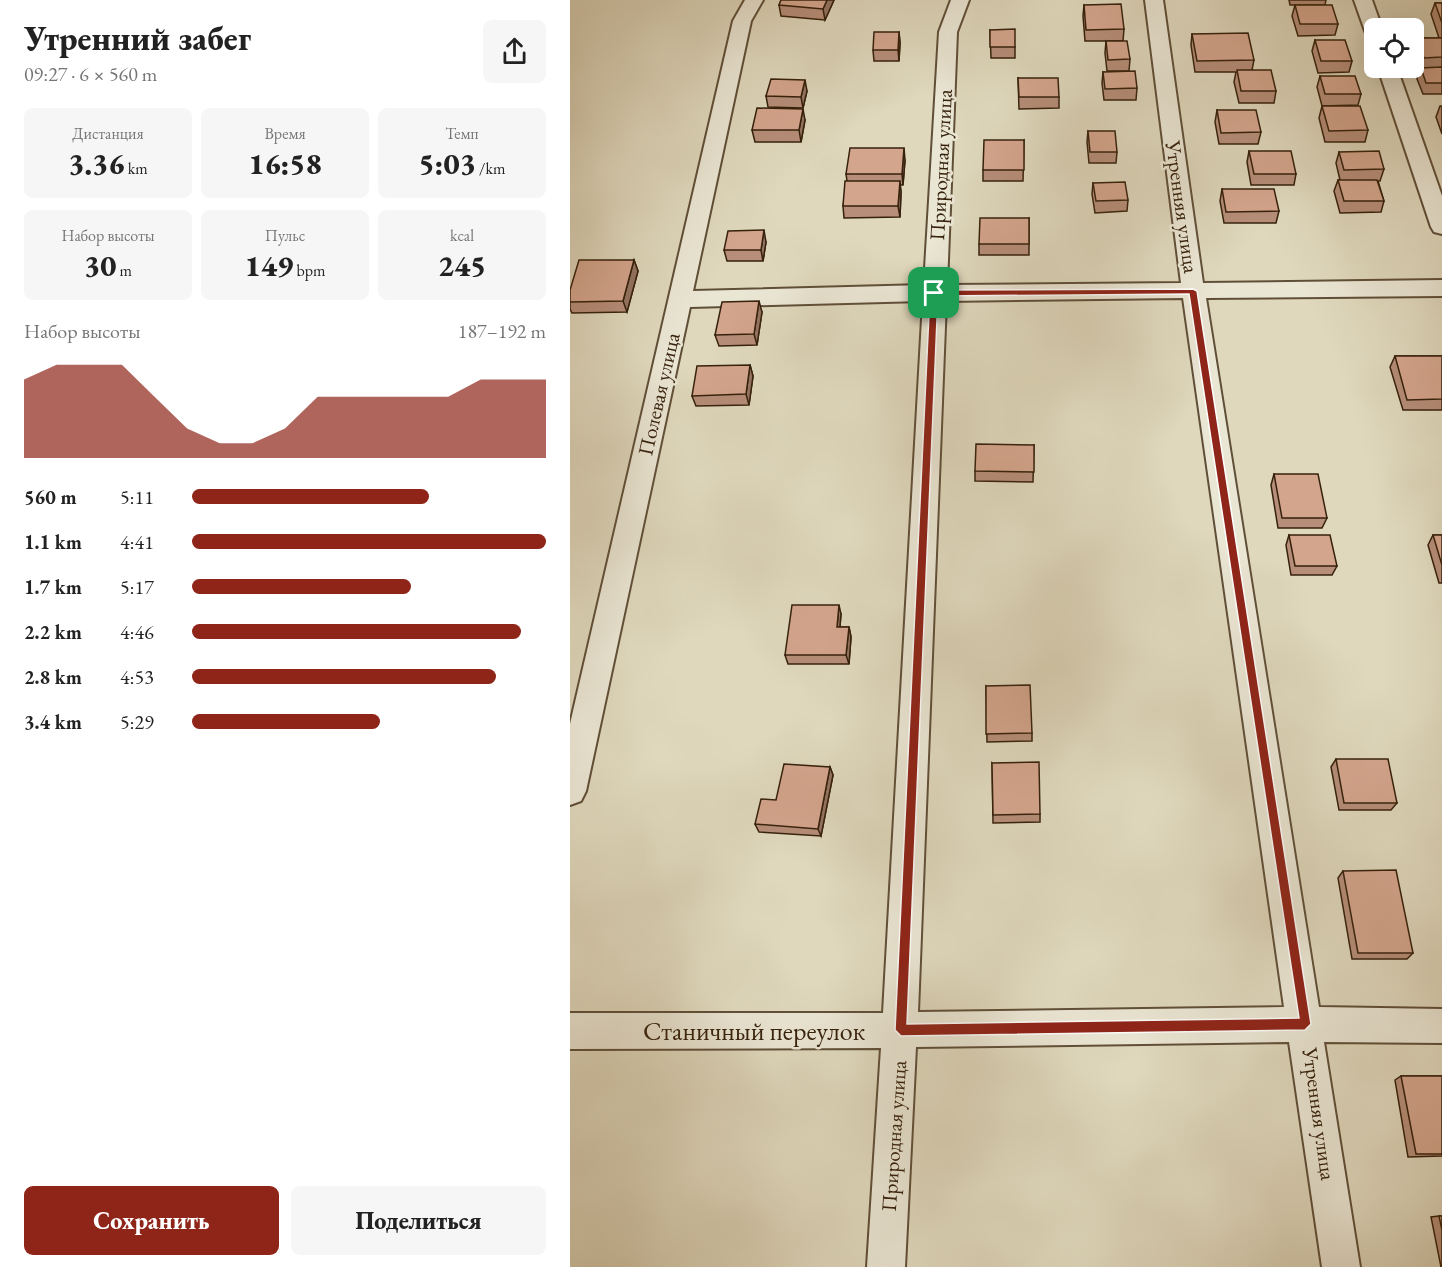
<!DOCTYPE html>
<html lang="ru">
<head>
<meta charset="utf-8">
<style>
	body { margin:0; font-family:"EB Garamond",serif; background:#f6f6f6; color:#222; height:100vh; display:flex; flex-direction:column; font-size:22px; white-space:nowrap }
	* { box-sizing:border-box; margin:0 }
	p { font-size:20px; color:#767676 }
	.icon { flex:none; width:33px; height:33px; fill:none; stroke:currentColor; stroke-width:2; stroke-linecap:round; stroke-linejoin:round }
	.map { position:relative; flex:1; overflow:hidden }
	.drawer { display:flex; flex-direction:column; background:#fff; width:570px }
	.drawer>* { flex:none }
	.controls { position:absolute; left:794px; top:18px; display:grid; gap:12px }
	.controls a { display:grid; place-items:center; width:60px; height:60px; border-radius:9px; background:#fff; box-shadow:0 6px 24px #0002; font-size:30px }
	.pin { position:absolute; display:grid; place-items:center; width:51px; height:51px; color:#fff; margin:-26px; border-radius:12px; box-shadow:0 3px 9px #0006 }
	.round { display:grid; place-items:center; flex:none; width:63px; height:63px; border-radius:9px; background:#f6f6f6 }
	.overview { display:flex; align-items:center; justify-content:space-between; height:102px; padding:0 24px }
	h1 { font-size:33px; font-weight:800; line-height:45px }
	.metrics { display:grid; grid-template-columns:repeat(3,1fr); gap:9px; height:102px; padding:6px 24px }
	.metrics div { display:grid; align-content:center; border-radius:9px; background:#f6f6f6; text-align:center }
	.metrics b { font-size:30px; font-weight:800 }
	.metrics small { font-size:16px; font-weight:400 }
	.metrics p { font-size:16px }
	.chart { height:168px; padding:12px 24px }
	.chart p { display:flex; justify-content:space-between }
	.chart svg { width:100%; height:108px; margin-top:6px; fill:#8f2418; opacity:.7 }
	.cta { display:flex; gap:12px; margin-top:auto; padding:12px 24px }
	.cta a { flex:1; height:69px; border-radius:9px; background:#8f2418; color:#fff; font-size:24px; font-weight:800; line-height:69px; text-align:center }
	.cta a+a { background:#f6f6f6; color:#222 }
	ul { padding:0 24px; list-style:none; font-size:20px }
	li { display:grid; grid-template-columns:96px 72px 1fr; align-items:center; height:45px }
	li i { height:15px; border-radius:8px; background:#8f2418 }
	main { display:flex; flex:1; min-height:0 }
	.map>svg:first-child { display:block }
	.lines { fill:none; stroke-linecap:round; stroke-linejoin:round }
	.street-casing { stroke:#604f38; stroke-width:4 }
	.street { fill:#eae6d4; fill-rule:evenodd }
	.wall { fill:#b68e79; stroke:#36210c; stroke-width:1.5 }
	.shaded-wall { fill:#947463; stroke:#36210c; stroke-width:1.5 }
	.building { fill:#d4a58d; stroke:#36210c; stroke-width:1.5 }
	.route { fill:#8f2418; stroke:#fff; stroke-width:1.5; fill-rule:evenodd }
	.labels { text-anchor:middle; stroke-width:5; stroke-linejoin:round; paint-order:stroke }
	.street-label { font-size:21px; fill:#36210c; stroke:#eae6d4 }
	.near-street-label { font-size:26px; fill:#36210c; stroke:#eae6d4 }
</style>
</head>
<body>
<main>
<section class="drawer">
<div class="overview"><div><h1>Утренний забег</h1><p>09:27 · 6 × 560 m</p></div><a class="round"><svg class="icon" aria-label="share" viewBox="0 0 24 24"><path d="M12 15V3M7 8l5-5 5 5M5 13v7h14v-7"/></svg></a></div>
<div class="metrics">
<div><p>Дистанция</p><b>3.36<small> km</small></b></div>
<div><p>Время</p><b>16:58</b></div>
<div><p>Темп</p><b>5:03<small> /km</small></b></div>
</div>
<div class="metrics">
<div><p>Набор высоты</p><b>30<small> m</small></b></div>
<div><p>Пульс</p><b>149<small> bpm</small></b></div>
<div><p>kcal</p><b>245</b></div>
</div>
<div class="chart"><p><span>Набор высоты</span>187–192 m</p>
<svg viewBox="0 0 160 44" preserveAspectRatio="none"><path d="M0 44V12L10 6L20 6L30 6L40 19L50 32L60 38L70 38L80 32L90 19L100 19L110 19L120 19L130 19L140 12L150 12L160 12V44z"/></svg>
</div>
<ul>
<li><b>560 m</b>5:11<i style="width:67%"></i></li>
<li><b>1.1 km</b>4:41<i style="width:100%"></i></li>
<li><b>1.7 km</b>5:17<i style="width:62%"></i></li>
<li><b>2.2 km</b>4:46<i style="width:93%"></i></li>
<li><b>2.8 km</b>4:53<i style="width:86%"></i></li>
<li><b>3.4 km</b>5:29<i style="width:53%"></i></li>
</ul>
<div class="cta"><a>Сохранить</a><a>Поделиться</a></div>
</section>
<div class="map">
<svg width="872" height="1267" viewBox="0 0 872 1267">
	<rect width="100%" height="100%" fill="#dfd8bd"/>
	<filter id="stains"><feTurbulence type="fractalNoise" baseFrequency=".00333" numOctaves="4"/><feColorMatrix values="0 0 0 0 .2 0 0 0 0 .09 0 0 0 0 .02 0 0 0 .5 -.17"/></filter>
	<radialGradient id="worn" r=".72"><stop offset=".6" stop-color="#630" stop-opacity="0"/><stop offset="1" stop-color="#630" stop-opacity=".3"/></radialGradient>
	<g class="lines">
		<defs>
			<path id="street" d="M175,0h18l-12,21 -58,270 231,-6 15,-253 12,-32h18l-12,32 -10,253 234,-2 -36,-283h18l40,283 239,-3v16l-236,2 113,709 123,2v34l-118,-1 36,225h-38l-33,-225 -373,5 -11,220h-38l14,-219 -311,1v-36h313l40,-712 -233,6 -104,484 -5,10 -11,4v-81l163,-703zM613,298l101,709 -366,5 28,-711z
				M784,0h18l10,28h-8v9l-7,-2 -2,-4z
				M808,68h19l45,128v38l-8,-2 -3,-5z"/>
		</defs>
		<use href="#street" class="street-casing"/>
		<use href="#street" class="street"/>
	</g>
	<path class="wall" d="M211,0h53l-9,20 -44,-4 -2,-11z
		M719,0h37l-1,5h-35z
		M865,3h7v35h-3l-8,-24z
		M514,5l40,24 -1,12h-38l-2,-25z
		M725,5l43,19 -3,11 -37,1 -6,-20z
		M420,30l25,17v11h-24z
		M329,32l1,11 -1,18h-25l-1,-11z
		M622,34l62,26 -2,10 24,21 -2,12h-35l-5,-21 2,-10h-41l-4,-27z
		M847,38h25v56h-19l-6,-15 3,-10 -7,-19z
		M745,40l37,21 -3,11 -31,1 -6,-22z
		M536,41l24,18 -1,12h-22l-2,-18z
		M533,72l34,16 -1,12h-32l-2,-17z
		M750,76l41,18 -3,11 -36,1 -5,-19z
		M448,78l41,19v11l-40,1z
		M237,91l-4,17 -35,-1 -2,-11z
		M752,106l46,24 -3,12h-40l-6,-24z
		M870,106h2v28l-6,-17z
		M647,110l44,22 -3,12h-39l-4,-22z
		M235,120l-4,22h-46l-3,-12z
		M518,131l29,21 -1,11h-27l-2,-21z
		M454,140l-1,41h-40v-11z
		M679,151l47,23 -2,11h-43l-4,-23z
		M769,152l45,17 -4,12h-2l6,20 -3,11 -41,1 -6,-22 4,-11h2l-4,-17z
		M335,160l-2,25h-3l1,7 -1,25 -56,1 -1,-12 4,-25 -1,-7z
		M523,183l35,17 -1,11 -32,2 -3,-19z
		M652,189l57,22 -3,12h-52l-4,-22z
		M459,218v37h-50v-11z
		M196,242l-3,19h-36l-3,-11z
		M64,260l4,11 -11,41 -55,1 -2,-4v-19z
		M192,312l-5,33 -38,1 -4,-11z
		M825,356h47v54h-39l-13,-43z
		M180,365l3,11 -4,29 -53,1 -4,-10z
		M464,445l-1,37 -58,-1v-10z
		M704,474l53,44 -5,10h-44l-7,-43z
		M719,535l48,31 -5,9h-41l-5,-30z
		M863,535h9v48h-3l-11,-38z
		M271,614l-1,13h9l2,10 -2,27h-61l-3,-9z
		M416,686l46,47v8l-45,1z
		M766,759l61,44 -6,7h-52l-8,-43z
		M422,763l48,51v8l-47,1z
		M260,767l3,8 -12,61 -62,-4 -4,-8 21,-24z
		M773,871l70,82 -6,6h-55l-14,-81z
		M831,1076h41v80l-34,1 -13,-77z
		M869,1216h3v51h-1l-10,-50z"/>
	<path class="shaded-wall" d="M257,0h7l-9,20 -2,-11z
		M329,32l1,11 -1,18 -1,-11z
		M235,80l2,11 -4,17 -2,-11z
		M233,109l2,11 -4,22 -2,-12z
		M334,148l1,12 -2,25 -1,-11z
		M330,181l1,11 -1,25 -2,-11z
		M194,230l2,12 -3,19 -2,-11z
		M64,260l4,11 -11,41 -4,-11z
		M189,301l3,11 -5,33 -3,-11z
		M180,365l3,11 -4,29 -3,-11z
		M269,605l2,9 -2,23 -2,-10z
		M279,627l2,10 -2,27 -3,-9z
		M260,767l3,8 -12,61 -3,-7z"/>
	<path class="building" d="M211,0h46l-4,9 -44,-4z
		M865,3h7v20z
		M551,4l3,25 -38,1 -2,-25z
		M725,5h37l6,19h-38z
		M445,29v18h-25v-17z
		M304,32h25l-1,18h-25z
		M678,33l6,27 -57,1 -5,-27z
		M847,38h25v19l-18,1z
		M745,40h30l7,21h-31z
		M536,41h21l3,18 -22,1z
		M872,67v16h-16l-5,-15z
		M667,70h34l5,21h-35z
		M565,71l2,17 -32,1 -2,-17z
		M750,76h35l6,18h-36z
		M448,78h40l1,19h-40z
		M201,79l34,1 -4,17 -35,-1z
		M752,106h38l8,24 -39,1z
		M187,108l46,1 -4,21h-47z
		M647,110h39l5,22 -40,1z
		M518,131h27l2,21h-27z
		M414,140h40v30h-41z
		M280,148h54l-2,26h-56z
		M679,151h42l5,23h-42z
		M809,151l5,18 -40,1 -5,-18z
		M768,180h39l7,21h-40z
		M275,181h55l-2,25h-55z
		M555,182l3,18 -32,1 -3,-18z
		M652,189h52l5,22 -53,1z
		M410,218h49v26h-50z
		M194,230l-3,20h-37l4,-19z
		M9,260h55l-11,41 -53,1v-12z
		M189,301l-5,33 -39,1 7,-33z
		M825,356h47v43l-35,1z
		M180,365l-4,29 -54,2 5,-30z
		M406,444l58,1v27l-59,-1z
		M704,474h44l9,44h-45z
		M719,535h41l7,31h-42z
		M863,535h9v30z
		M222,605h47l-2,22h12l-3,28h-61z
		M460,685l2,48 -46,1v-48z
		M766,759h52l9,44h-53z
		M469,762l1,52 -47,1 -1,-52z
		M214,764l46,3 -12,62 -63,-5 6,-25 15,1z
		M826,870l17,83h-55l-15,-82z
		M831,1076h41v78h-26z
		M869,1216h3v14z"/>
	<path class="route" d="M623,289l4,2 114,733 -6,6 -404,6 -6,-6 35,-737 4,-3zM619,294l110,724 -392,6 31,-728z"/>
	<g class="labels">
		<g class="street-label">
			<text transform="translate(371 165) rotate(-87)" y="7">Природная улица</text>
			<text transform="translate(612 207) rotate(82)" y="7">Утренняя улица</text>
			<text transform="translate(89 394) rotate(-77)" y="7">Полевая улица</text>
			<text transform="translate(749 1114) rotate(82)" y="7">Утренняя улица</text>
			<text transform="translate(324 1136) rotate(-86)" y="7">Природная улица</text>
		</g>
		<g class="near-street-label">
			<text x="184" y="1040">Станичный переулок</text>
		</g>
	</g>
	<rect width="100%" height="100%" filter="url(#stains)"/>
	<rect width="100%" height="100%" fill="url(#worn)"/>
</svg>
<div class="controls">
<a><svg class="icon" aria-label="locate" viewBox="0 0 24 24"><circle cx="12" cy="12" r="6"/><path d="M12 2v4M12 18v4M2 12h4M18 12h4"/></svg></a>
</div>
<div class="pin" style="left:364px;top:293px;background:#1e9e55"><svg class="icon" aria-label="arrive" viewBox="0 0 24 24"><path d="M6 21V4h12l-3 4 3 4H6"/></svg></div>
</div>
</main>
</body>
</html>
